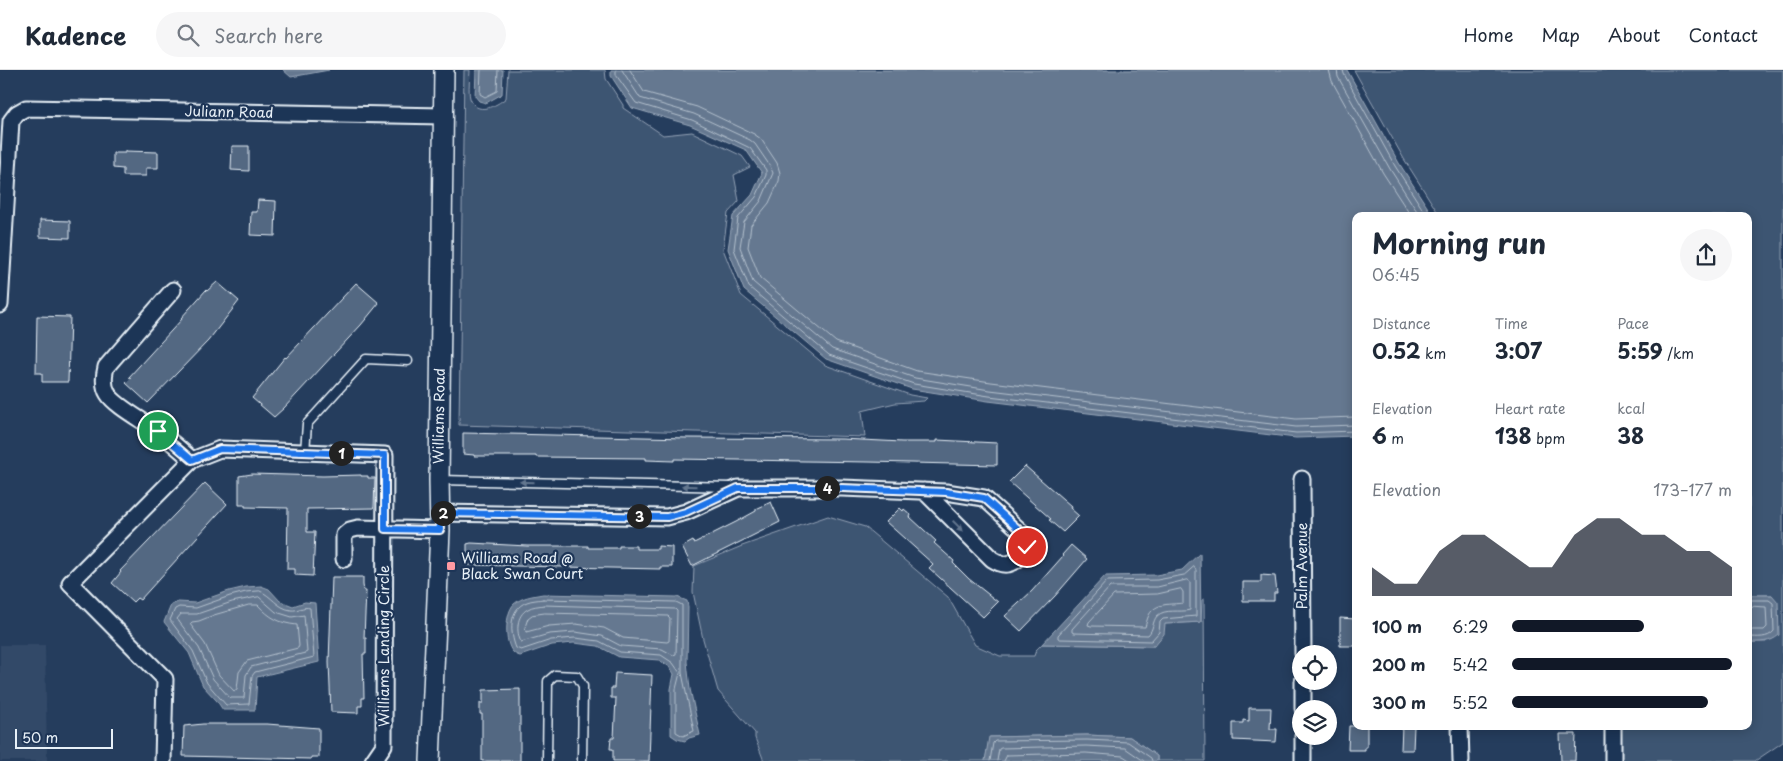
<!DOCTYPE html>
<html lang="en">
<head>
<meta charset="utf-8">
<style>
	body { margin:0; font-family:"Playpen Sans",sans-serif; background:#f6f6f7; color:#1f2937; height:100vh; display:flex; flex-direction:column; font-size:19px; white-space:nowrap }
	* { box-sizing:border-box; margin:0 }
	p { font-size:16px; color:#747a83 }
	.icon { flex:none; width:28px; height:28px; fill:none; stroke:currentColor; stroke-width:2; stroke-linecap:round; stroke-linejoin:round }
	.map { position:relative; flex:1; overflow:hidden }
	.sheet { position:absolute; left:1352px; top:142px; width:400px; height:518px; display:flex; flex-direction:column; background:#fff; border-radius:10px; box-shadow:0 2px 12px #0003 }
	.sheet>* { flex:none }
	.controls { position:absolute; left:1292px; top:575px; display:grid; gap:10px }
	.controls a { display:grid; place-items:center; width:45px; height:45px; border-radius:50%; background:#fff; box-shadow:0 2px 12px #0003; font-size:25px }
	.scale { position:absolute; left:15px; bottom:12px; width:98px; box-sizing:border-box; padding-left:5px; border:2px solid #e8f1f8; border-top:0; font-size:14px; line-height:18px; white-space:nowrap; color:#e8f1f8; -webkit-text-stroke:4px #1d3557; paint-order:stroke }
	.pin { position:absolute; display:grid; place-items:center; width:42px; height:42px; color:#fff; margin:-21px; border:2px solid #fff; border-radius:50%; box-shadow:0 1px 5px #0007 }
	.km { position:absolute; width:25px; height:25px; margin:-12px; border-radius:50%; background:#222; color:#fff; font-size:14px; line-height:25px; text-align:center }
	.round { display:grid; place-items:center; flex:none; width:52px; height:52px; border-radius:26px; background:#f6f6f7 }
	.overview { display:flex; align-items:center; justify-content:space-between; height:85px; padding:0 20px }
	h1 { font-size:28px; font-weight:700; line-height:38px }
	.stats { display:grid; grid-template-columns:repeat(3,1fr); gap:8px; height:85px; padding:5px 20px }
	.stats div { display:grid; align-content:center }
	.stats b { font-size:21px; font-weight:700 }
	.stats small { font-size:14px; font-weight:400 }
	.stats p { font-size:14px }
	.chart { height:140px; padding:10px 20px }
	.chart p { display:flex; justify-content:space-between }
	.chart svg { width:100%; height:90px; margin-top:5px; fill:#111827; opacity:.7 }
	ul { padding:0 20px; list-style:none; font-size:16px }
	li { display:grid; grid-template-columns:80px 60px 1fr; align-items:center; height:38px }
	li i { height:12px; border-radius:6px; background:#111827 }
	header { display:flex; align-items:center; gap:30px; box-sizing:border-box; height:70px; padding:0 25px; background:#fff; border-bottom:1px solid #e0e1e3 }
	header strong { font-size:24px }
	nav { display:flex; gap:28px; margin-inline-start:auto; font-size:18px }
	.search { width:350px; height:45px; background:#f6f6f7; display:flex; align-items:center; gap:12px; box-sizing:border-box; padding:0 18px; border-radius:28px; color:#747a83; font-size:19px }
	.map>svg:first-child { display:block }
	.built { fill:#334a68 }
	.green { fill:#3e5472; stroke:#93a2b5 }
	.water { fill:#657890; stroke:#99a8ba }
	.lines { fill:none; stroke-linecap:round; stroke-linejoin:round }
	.shore { stroke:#b4c1ce; stroke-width:1 }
	.building { fill:#536782; stroke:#e8f1f8 }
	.service-casing { stroke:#e8f1f8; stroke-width:11 }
	.minor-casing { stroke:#e8f1f8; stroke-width:19 }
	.tertiary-casing { stroke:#e8f1f8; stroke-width:22 }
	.service { stroke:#1d3557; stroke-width:8 }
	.minor { stroke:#1d3557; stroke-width:15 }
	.tertiary { stroke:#1d3557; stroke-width:19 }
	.oneway { fill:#64778f }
	.route-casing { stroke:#fff; stroke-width:10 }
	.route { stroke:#1a73e8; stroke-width:6 }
	.poi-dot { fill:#ff9aa2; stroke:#1d3557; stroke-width:2 }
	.labels { text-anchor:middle; stroke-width:4.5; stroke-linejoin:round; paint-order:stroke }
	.street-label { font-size:14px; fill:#e8f1f8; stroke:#1d3557 }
	.poi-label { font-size:14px; fill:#e8f1f8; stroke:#1d3557; text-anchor:start }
</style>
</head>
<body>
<header>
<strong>Kadence</strong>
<div class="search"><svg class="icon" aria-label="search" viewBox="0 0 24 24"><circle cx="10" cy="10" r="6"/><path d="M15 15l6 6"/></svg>Search here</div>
<nav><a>Home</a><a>Map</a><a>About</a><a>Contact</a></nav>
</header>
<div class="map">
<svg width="1783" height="691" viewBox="0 0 1783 691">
	<rect width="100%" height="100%" fill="#253d5d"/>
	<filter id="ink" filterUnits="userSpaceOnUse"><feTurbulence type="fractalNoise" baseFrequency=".02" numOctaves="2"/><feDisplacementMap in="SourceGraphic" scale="10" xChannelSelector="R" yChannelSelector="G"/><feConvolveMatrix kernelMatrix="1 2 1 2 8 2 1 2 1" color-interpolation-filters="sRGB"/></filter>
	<g filter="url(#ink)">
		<path class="built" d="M0,575h45l2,116h-47z"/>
		<path class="green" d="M464,0h6c0,8 -2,20 0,28 6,19 26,8 36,0l2,-28h97l1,9 17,26v3l40,27 29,-3 50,24 8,11 -16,8 5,26 -11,12 -5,36 18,46 84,70 85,30 17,3 -3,3 -29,2 -33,8 3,26 -406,-12z
			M1354,0h429v672l-28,19h-135l-1,-35h130v-84h17l6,-47h-23v-379h-309l-36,-57z
			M828,446l37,11 83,70 27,48 25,11h34l2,-6 6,-6 112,2 11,-22 36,-2 1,-22 2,-1 1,162h-48v-5l-27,-19 -43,-2 -97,2 -5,24h-221l-9,-23v-5l-37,-42 -15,-52 -10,-47 1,-26 48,-20z"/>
		<path class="water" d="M283,0h46l-38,7z
			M476,0h27l-1,24 -16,9 -7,-2 -4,-5z
			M611,0h736l52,93 34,53h-77v220l-60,2 -308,-37 -76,-12 -86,-30 -82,-69 -16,-41 5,-33 19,-21 10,-22 -16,-23 -56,-25 -58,-17 -21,-32z
			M1200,483l1,69 -36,2 -1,10 -10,12 -112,-2 63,-68 51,-1 26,-5z
			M261,516l8,3 11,12 13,5 12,-4 10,1 4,59 -62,15 -2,33h-32l-6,-9 -14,-15 -14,-33 -25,-31 7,-17 7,-3 17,1 34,-12 17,-4z
			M543,524l134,3 10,4 1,6 -1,55 3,27 10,46 -11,3 -4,3 -8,-2 -6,-4v-46l3,-15 -4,-7 -11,-7 -40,-3 -21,-11 -24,-3 -22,2 -32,11c-3,-1 -5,-2 -7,-4 -9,-9 -8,-39 1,-48 8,-7 18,-8 29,-10z
			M1749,525h23l6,7 1,33c-9,8 -19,7 -30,7z
			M1087,665l43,2 27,19v5h-172l4,-24z"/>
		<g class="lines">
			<path class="shore" d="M481,0l-1,24 5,3 12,-6 1,-21
				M616,0v5l20,28 56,17 58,28 16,22v5l-10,22 -18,21 -4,31 15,38 80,68 85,29 75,12 307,37 60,-2
				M622,0l18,28 54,16 56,26 5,4 15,22 3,7 -12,28 -17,21 -4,25 13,35 79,67 83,29 75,12 306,37 60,-2
				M630,0l14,22 53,15 57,27 7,5 16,24 3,10 -1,8 -10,22 -18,22 -3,22 12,31 76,64 81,29 74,11 305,37 60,-2
				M1329,0l3,11 51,92 28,43
				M1337,0l1,7 52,92 30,47
				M1343,0l1,4 51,92 32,50
				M1194,497l2,3v46l-33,3 -3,3 -1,10 -8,9 -91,-2 -2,-1v-3l49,-54 50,-1 27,-5z
				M1187,510l3,2v28c-10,3 -25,-2 -33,6 -5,6 -3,13 -9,19l-74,-2 -2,-1v-3l38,-42h47z
				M1181,519l2,3v11c-13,2 -27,-1 -34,12 -2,4 -3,9 -4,12l-54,-1 -3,-1 1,-3 25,-27 43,-1z
				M260,521c12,5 17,17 31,19 7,1 12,-4 19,-2l4,49 -59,15 -3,4 -3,28 -23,1 -19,-22 -14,-32 -23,-31 5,-11 4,-2 17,1 34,-12 16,-4z
				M259,527l17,15 16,5 12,-2 3,37 -2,1 -54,14 -5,8 -2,23h-14l-17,-19 -14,-31 -22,-29 4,-5h16l35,-12z
				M543,529l133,3 6,3v68l12,58 -11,5 -7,-4v-43l4,-16 -7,-10 -12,-8 -41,-3 -21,-11 -24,-3 -24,2 -30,10 -5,-2c-6,-15 -8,-39 11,-46 5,-2 11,-2 16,-3z
				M1749,530h20l4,3 1,28c-6,8 -17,6 -25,6
				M249,535h9c12,13 21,18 39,20l2,21 -1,2 -51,13 -8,11 -2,17 -3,2 -15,-16 -14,-31 -15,-20 2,-2 7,-1 15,-6z
				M544,535l131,4 2,2 -1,43 -3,1 -11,-6 -41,-3 -19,-10 -27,-4 -26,2 -28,8c-5,-10 -5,-27 7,-33 4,-3 11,-3 16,-4z
				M1749,536l17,1 1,20 -3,3h-15
				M545,543l123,3 2,2 -1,23 -2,1 -44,-4 -19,-10 -28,-4 -27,2 -23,6 -1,-5 3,-9 4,-3z
				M990,691l3,-18 2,-2 92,-1 41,2 23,16 1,3
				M997,691l2,-12 2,-1 85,-2 39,2 19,13
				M1004,691l3,-6 79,-2 37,3 8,5"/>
		</g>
		<path class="building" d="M232,76h17v25l-18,-1z
			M125,81l33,1v16h-12v8h-23v-7l-10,-1v-15h12z
			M258,130l18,1 -1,35 -25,-1 1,-23h6z
			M40,150l30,1v17l-30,-1z
			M217,212l22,19 -31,40 -60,62 -22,-20 5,-5 -2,-1 53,-58 -1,-1 25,-28 1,1z
			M356,213l23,20 -18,22 -77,83 -10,9 -22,-19 33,-41 1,1z
			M37,246l33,1 -2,65h-26v-9h-6z
			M463,363l224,5 155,1 60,3h35v-2l60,3v22l-128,-3 -195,-3v2l-28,-1v-2l-110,-1v-1h-62v-1l-11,-1z
			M1025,396l46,40 -1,2 9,8 -16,16 -14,-12 2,-1 -42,-37z
			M252,404l71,2 38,-1v1h7v2h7l-1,30 -67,1v23h8l-2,44 -18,-1v-6h-8l1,-61 -43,-1v-2h-6v-29z
			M205,413l22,21 -87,96 -3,-2 -4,4 -21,-19 9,-11 -1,-1z
			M771,432l9,20 -88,44 -10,-19 11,-6 1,2 42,-21 20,-11v-2z
			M900,438l3,3 1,-2 7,6 -1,2 26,24 -2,2 20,18 -1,2 16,16 29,23 -15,15 -54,-49 4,-4 -47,-42z
			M471,473l56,3h61v2h31v-2h17v3h22v-3l14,1v20h-12v2l-193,-4v-21z
			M1071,475l16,14 -32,37 -34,35 -16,-15 27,-25 31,-35 -1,-1z
			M1261,505l14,1 2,17h-3v8h-31v-19h18z
			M332,507h31v8l1,6h2l-2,47h2v16h-3l1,44h-2v8h-4v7l-27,-1 -2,-50z
			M1340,548l16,1v27h-16z
			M615,603l37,2 -3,86h-36v-12h-3l1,-11h3l2,-40h-5v-10h3z
			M520,619v72h-38v-47h-2v-11h3v-13z
			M1249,638h22l-1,21h7l-1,13 -43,-2v-17h10v-3l6,1z
			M203,654h64l52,4v29h-8v2l-128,-3 1,-30z
			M1349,656h18v21h-2v3h-17z
			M1402,656h12l-1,24h-12z
			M1560,664h16l-1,27h-14z"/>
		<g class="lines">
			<defs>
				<path id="service" d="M305,382l2,-28 59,-65 42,2
					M440,410l291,7
					M547,691l1,-80 7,-6 22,1 6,10 -1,75"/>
				<path id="minor" d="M173,220l-67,77c-2,8 -3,19 2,27 7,12 38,28 50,38 12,8 23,18 34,28
					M0,235l11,-184 6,-8 9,-5 417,8
					M1302,409l1,175
					M439,443l228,4 19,-5 52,-24h104l104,4 38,6 41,37c6,12 -5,26 -17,29 -6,1 -11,-2 -16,-5l-68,-68
					M344,489v-24l6,-5 8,-2 82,2
					M1303,611v28
					M1460,656l1,35
					M1613,656v35
					M1303,666v25
					M163,691l2,-82 -95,-96 122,-123 28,-11 165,6 -1,290 -11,16"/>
				<path id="tertiary" d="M430,691l10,-231 -1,-50 5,-410"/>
			</defs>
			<use href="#service" class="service-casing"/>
			<use href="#minor" class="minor-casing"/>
			<use href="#tertiary" class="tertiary-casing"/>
			<use href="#service" class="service"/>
			<use href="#minor" class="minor"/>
			<use href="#tertiary" class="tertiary"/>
		</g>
		<defs><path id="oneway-solid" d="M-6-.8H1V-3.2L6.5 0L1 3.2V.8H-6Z" transform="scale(1.25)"/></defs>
		<g class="oneway">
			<use href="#oneway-solid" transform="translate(527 412) rotate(-179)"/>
			<use href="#oneway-solid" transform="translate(689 416) rotate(-179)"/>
			<use href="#oneway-solid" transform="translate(958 456) rotate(45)"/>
		</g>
	</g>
	<g class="lines" filter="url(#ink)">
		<defs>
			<path id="route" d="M158,361l34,29 28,-11 165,6v74l55,1 -1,-17 228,4 19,-5 52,-24h104l104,4 38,6 41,37 3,6 -1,6"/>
		</defs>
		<use href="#route" class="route-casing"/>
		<use href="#route" class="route"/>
	</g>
	<rect class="poi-dot" x="446" y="491" width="10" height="10" rx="2.5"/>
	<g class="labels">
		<g class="street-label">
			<text transform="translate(229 42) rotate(1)" y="5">Juliann Road</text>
			<text transform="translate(439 346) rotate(-89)" y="5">Williams Road</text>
			<text transform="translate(1302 496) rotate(-90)" y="5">Palm Avenue</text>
			<text transform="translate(384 576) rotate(-90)" y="5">Williams Landing Circle</text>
		</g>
		<g class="poi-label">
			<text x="461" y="493">Williams Road @<tspan x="461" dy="16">Black Swan Court</tspan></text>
		</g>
	</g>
</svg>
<div class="controls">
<a><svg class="icon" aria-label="locate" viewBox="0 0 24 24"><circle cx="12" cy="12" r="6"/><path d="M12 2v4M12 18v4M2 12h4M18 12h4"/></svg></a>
<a><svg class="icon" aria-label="layers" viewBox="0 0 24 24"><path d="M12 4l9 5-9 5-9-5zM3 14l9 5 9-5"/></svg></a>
</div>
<div class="scale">50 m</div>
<div class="pin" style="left:158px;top:361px;background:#1e9e55"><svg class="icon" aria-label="arrive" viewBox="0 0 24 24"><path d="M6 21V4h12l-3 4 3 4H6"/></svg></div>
<div class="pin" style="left:1027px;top:477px;background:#d93025"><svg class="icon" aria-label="check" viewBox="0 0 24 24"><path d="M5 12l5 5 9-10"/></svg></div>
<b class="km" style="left:341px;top:383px">1</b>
<b class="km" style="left:443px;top:443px">2</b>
<b class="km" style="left:639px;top:446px">3</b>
<b class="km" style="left:827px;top:418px">4</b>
<section class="sheet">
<div class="overview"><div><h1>Morning run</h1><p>06:45</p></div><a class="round"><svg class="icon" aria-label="share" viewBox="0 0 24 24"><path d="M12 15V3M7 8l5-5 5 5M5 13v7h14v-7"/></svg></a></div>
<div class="stats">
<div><p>Distance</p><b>0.52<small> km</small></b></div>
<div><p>Time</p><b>3:07</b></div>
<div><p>Pace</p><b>5:59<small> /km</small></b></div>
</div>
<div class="stats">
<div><p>Elevation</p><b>6<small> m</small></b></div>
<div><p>Heart rate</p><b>138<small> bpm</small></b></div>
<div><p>kcal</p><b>38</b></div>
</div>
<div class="chart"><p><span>Elevation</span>173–177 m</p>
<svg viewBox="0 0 160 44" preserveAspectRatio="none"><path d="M0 44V30L10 38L20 38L30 22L40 14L50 14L60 22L70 30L80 30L90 14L100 6L110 6L120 14L130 14L140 22L150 22L160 30V44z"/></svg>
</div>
<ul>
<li><b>100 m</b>6:29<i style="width:60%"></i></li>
<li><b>200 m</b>5:42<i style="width:100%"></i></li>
<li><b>300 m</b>5:52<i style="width:89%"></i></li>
</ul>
</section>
</div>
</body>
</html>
